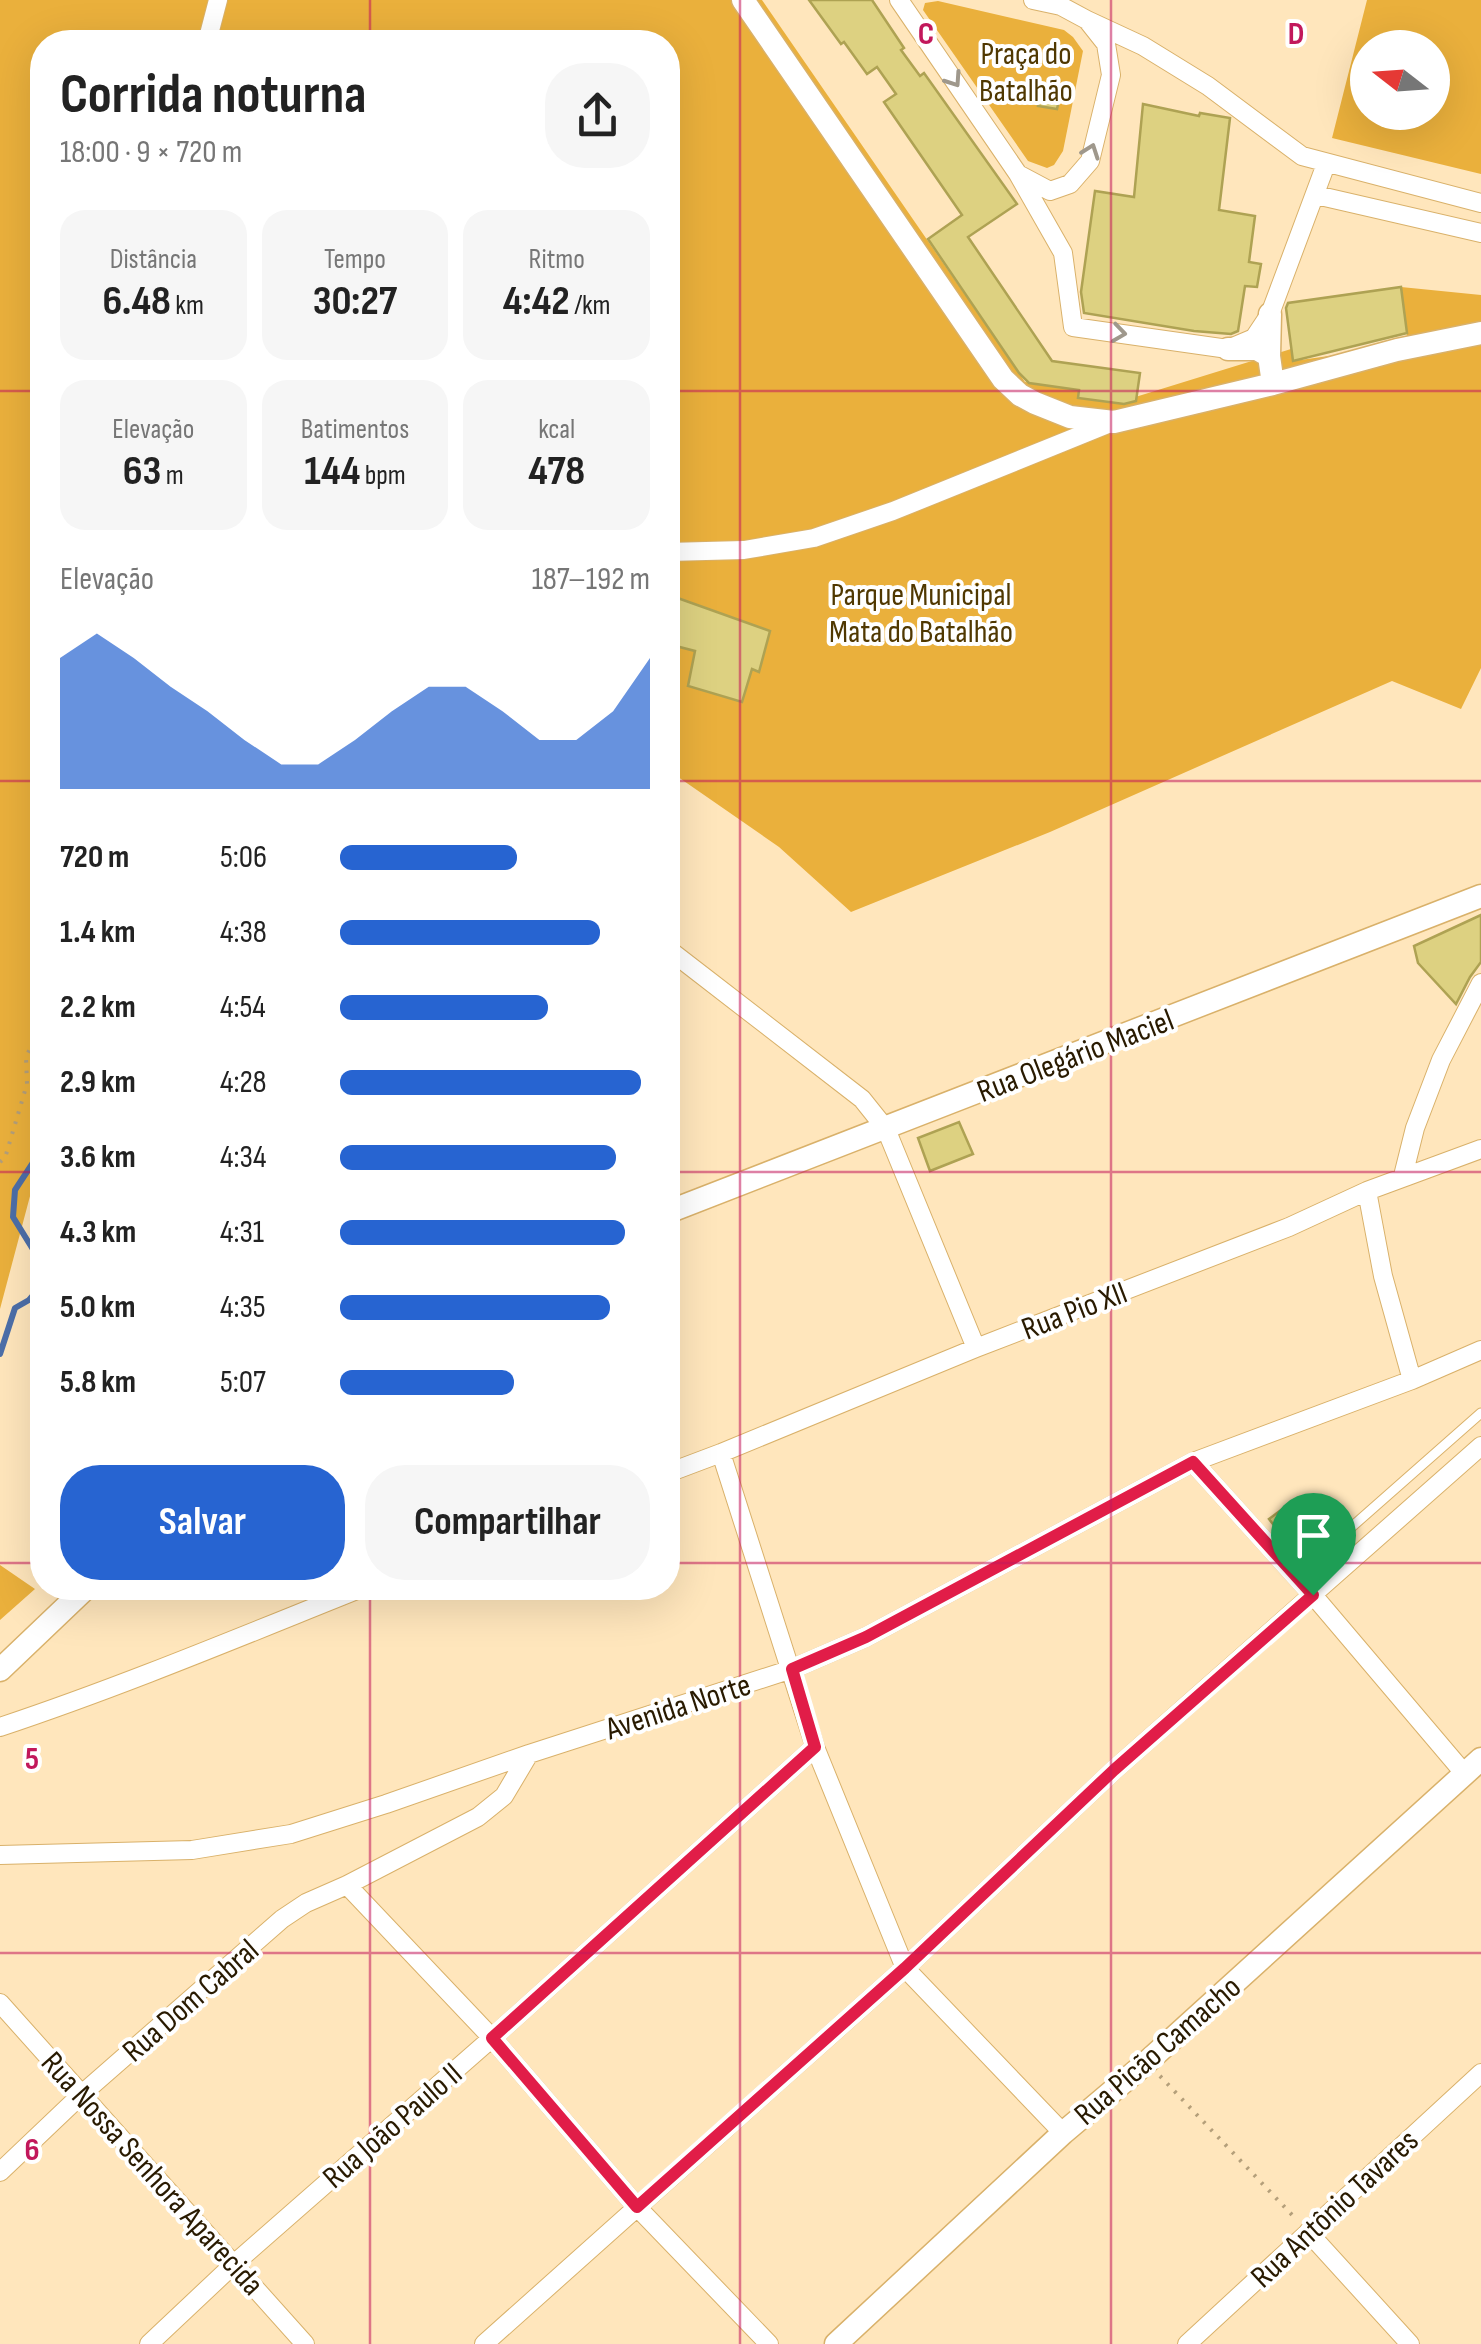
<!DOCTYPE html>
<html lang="pt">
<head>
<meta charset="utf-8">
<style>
	body { margin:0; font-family:"Sofia Sans Condensed",sans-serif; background:#f6f6f6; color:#222; height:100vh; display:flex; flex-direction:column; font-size:38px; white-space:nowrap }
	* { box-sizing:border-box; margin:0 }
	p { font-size:32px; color:#767676 }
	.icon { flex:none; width:55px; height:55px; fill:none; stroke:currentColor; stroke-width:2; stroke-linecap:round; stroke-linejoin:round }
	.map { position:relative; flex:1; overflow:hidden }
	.details { position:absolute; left:30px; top:30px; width:650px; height:1570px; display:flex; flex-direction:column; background:#fff; border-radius:40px; box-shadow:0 10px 40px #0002 }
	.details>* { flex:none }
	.needle { width:65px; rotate:287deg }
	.fabs { position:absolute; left:1350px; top:30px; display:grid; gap:20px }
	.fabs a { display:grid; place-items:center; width:100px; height:100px; border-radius:50%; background:#fff; box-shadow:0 10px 40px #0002; font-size:50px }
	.pin { position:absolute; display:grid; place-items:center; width:85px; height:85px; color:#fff; margin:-102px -42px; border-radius:50% 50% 50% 0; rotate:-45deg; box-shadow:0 0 10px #0007 }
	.pin .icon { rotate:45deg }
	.round { display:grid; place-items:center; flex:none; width:105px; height:105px; border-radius:40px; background:#f6f6f6 }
	.summary { display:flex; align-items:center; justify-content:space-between; height:170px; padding:0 30px }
	h1 { font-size:55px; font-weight:700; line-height:75px }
	.stats { display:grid; grid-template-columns:repeat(3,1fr); gap:15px; height:170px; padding:10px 30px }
	.stats div { display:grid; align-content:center; border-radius:25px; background:#f6f6f6; text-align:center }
	.stats b { font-size:42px; font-weight:700 }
	.stats small { font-size:28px; font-weight:400 }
	.stats p { font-size:28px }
	.chart { height:280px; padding:20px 30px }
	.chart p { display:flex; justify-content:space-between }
	.chart svg { width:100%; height:180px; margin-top:10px; fill:#2764d1; opacity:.7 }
	.primary-button { display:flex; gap:20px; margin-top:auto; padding:20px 30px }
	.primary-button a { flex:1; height:115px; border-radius:40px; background:#2764d1; color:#fff; font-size:40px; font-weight:700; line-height:115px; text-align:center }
	.primary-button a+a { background:#f6f6f6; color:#222 }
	ul { padding:0 30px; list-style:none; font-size:32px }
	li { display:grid; grid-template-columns:160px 120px 1fr; align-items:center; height:75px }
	li i { height:25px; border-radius:12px; background:#2764d1 }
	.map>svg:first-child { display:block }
	.green { fill:#eab03c; fill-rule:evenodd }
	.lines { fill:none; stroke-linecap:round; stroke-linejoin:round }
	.stream { stroke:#4d6fa9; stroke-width:6 }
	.building { fill:#ddd181; stroke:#aea253; stroke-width:2.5 }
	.service-casing { stroke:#d9b16a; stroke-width:11 }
	.minor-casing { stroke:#d9b16a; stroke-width:20 }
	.tertiary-casing { stroke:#d9b16a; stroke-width:25 }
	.path { stroke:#b49f7a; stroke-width:4; stroke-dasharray:2.5 8; stroke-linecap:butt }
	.service { stroke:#fff; stroke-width:9 }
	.minor { stroke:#fff; stroke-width:18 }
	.tertiary { stroke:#fff; stroke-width:22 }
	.oneway { stroke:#9f988c }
	.route-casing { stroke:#fff; stroke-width:20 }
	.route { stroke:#e11d48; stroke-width:12 }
	.grid { fill:none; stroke:#c2185b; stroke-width:2.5; stroke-opacity:0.55 }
	.labels { text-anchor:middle; stroke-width:8; stroke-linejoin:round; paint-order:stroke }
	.park-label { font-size:32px; fill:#503801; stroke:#fff }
	.street-label { font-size:32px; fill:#291a00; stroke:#fff }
	.grid-label { font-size:32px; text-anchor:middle; font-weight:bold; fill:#c2185b; stroke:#fff; stroke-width:8; stroke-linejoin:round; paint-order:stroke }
</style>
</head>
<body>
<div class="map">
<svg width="1481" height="2344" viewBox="0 0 1481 2344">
	<rect width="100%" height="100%" fill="#ffe6bc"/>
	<path class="green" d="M0,0h762l263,382 54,8 -1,8 38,5 175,-54 2,12 115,-16 -7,-58 80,8v373l-20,41 -69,-28 -342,151 -199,80 -72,-65 -111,-77v-728h-626v1109l-42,158z
		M1367,0h114v174l-149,-36zM1368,48h64v64h-64z
		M938,1l126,29 9,7 10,14 -20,100 -9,14 -7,3 -19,-7 -105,-151 2,-7z
		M0,1565l35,24 -35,31z"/>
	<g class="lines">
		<path class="stream" d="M42,1149l-27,41 -2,27 29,47
			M0,1354l15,-46 14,-8 13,-15"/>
	</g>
	<path class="building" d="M809,0h63l32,48 -3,2 19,26 4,-3 93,131 -49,33 84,124 88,12 -4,28 -12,3 -46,-6 1,-8 -50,-7 -10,-10 -91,-134 34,-24 -78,-113 12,-8 -19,-27 -10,7 -23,-32 -3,2z
		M1042,87l19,4 -4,18 -19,-3z
		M1143,104l56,12 1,-3 30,5 -11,92 36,6 -6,46 12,2 -4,23 -12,-1 -7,45 -7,3 -37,-3 -110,-18 -3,-21 14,-101 39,6z
		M1401,287l6,46 -114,28 -7,-53 2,-5z
		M672,596l98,35 -11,41 -7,-3 -10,33 -54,-16 7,-35 -27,-7v-32z
		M1481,915v47l-11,15 -14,27 -38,-41 -4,-17z
		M959,1122l14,32 -43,17 -12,-33z
		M1293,1501l28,35 -24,19 -28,-36z"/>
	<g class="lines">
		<defs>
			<path id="service" d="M1296,1576l185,-163"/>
			<path id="minor" d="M899,0l119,174 45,79 10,74 155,22 26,-11 16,-24 56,-150
				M1087,20l56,26 65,40 94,70 179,47
				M207,42l11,-42
				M1018,174l32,17 20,-7 20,-23 21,-86 -5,-31 -19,-24 -26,-14 -28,-6
				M1316,195l165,38
				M668,552l76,-2 70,-12 79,-27 220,-89
				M668,949l194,150 24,30 90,219
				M1403,1176l12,-48 26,-68 40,-77
				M1367,1191l16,85 29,104
				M721,1453l94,294 90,221 158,165
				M1193,1462l120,133 151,178
				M668,1473l53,-20 255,-105 313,-121 78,-36 114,-42
				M0,1727c123,-41 242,-91 362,-139
				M0,1855l192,-5 99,-16 95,-30 143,-50 263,-85 74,-32 327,-175 219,-82 69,-30
				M347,1885l145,153 145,169 132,137
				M0,2003l305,341
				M0,2172l82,-78 200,-175 24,-16 41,-18 131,-68 26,-21 25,-42
				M1308,2232l102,112
				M149,2344l85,-80 258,-226 323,-291
				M484,2344l421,-376 209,-198 367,-324
				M1187,2344l294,-271"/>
			<path id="tertiary" d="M743,0l260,379 17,16 15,8 35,14 44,5 159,-38 124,-34 84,-17
				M1270,314l-1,42 4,28
				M1228,349h29l12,7
				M668,1212l813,-316
				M0,1670l86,-82
				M836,2344l227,-211 84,-71 334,-303"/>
		</defs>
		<use href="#service" class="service-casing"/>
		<use href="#minor" class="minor-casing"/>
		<use href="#tertiary" class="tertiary-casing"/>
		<path class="path" d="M0,1162l5,-4 22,-74 -1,-27 11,-23 5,-31
			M1160,2076l135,142"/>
		<use href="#service" class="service"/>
		<use href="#minor" class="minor"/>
		<use href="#tertiary" class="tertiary"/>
	</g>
	<defs><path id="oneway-chevron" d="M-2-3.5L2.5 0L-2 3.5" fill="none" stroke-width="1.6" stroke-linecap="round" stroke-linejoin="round" transform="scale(2.5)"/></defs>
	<g class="oneway">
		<use href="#oneway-chevron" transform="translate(954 80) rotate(56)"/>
		<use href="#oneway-chevron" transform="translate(1091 151) rotate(-70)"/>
		<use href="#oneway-chevron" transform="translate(1119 333) rotate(8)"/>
	</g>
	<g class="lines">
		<defs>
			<path id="route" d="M1193,1462l120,133 -199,175 -209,198 -268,239 -145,-169 323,-291 -23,-78 74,-32z"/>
		</defs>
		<use href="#route" class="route-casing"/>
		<use href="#route" class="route"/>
	</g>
	<path class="grid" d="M370,0v42M740,0v2344M1111,0v2344M0,391h42M668,391h813M0,781h42M668,781h813M0,1172h42M668,1172h813M0,1563h42M668,1563h813M370,1588v756M0,1953h1481"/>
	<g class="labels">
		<g class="park-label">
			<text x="1026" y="64">Praça do<tspan x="1026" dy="37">Batalhão</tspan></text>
			<text x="921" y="605">Parque Municipal<tspan x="921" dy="37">Mata do Batalhão</tspan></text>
		</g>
		<g class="street-label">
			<text transform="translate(1075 1055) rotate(-21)" y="11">Rua Olegário Maciel</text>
			<text transform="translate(1074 1310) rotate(-21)" y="11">Rua Pio XII</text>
			<text transform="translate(678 1706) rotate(-18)" y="11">Avenida Norte</text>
			<text transform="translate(190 2000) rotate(-41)" y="11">Rua Dom Cabral</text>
			<text transform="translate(1157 2050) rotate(-41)" y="11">Rua Picão Camacho</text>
			<text transform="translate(392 2125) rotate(-41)" y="11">Rua João Paulo II</text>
			<text transform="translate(153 2173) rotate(48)" y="11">Rua Nossa Senhora Aparecida</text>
			<text transform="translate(1334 2208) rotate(-43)" y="11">Rua Antônio Tavares</text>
		</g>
	</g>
	<g class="grid-label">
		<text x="926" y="44">C</text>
		<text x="1296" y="44">D</text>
		<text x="32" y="1769">5</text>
		<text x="32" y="2160">6</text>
	</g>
</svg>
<div class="fabs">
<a><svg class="needle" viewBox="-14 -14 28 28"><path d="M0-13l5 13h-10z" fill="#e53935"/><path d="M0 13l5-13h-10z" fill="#767676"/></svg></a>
</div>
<div class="pin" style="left:1313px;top:1595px;background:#1e9e55"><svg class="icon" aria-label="arrive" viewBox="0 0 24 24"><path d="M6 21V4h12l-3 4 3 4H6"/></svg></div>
<section class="details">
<div class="summary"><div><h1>Corrida noturna</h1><p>18:00 · 9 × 720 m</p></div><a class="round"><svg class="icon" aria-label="share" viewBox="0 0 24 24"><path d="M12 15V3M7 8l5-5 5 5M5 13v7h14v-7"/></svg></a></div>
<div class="stats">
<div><p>Distância</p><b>6.48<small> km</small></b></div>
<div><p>Tempo</p><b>30:27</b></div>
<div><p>Ritmo</p><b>4:42<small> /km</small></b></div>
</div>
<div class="stats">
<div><p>Elevação</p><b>63<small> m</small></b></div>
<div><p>Batimentos</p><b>144<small> bpm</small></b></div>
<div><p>kcal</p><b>478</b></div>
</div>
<div class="chart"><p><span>Elevação</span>187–192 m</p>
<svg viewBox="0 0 160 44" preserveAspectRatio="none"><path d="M0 44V12L10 6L20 12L30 19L40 25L50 32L60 38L70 38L80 32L90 25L100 19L110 19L120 25L130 32L140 32L150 25L160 12V44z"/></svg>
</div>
<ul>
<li><b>720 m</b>5:06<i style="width:57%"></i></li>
<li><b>1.4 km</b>4:38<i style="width:84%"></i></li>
<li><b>2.2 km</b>4:54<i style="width:67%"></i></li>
<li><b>2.9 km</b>4:28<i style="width:97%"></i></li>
<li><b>3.6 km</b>4:34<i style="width:89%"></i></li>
<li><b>4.3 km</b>4:31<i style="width:92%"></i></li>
<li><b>5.0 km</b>4:35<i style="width:87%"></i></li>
<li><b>5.8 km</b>5:07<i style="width:56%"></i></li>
</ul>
<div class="primary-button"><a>Salvar</a><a>Compartilhar</a></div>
</section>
</div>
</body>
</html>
